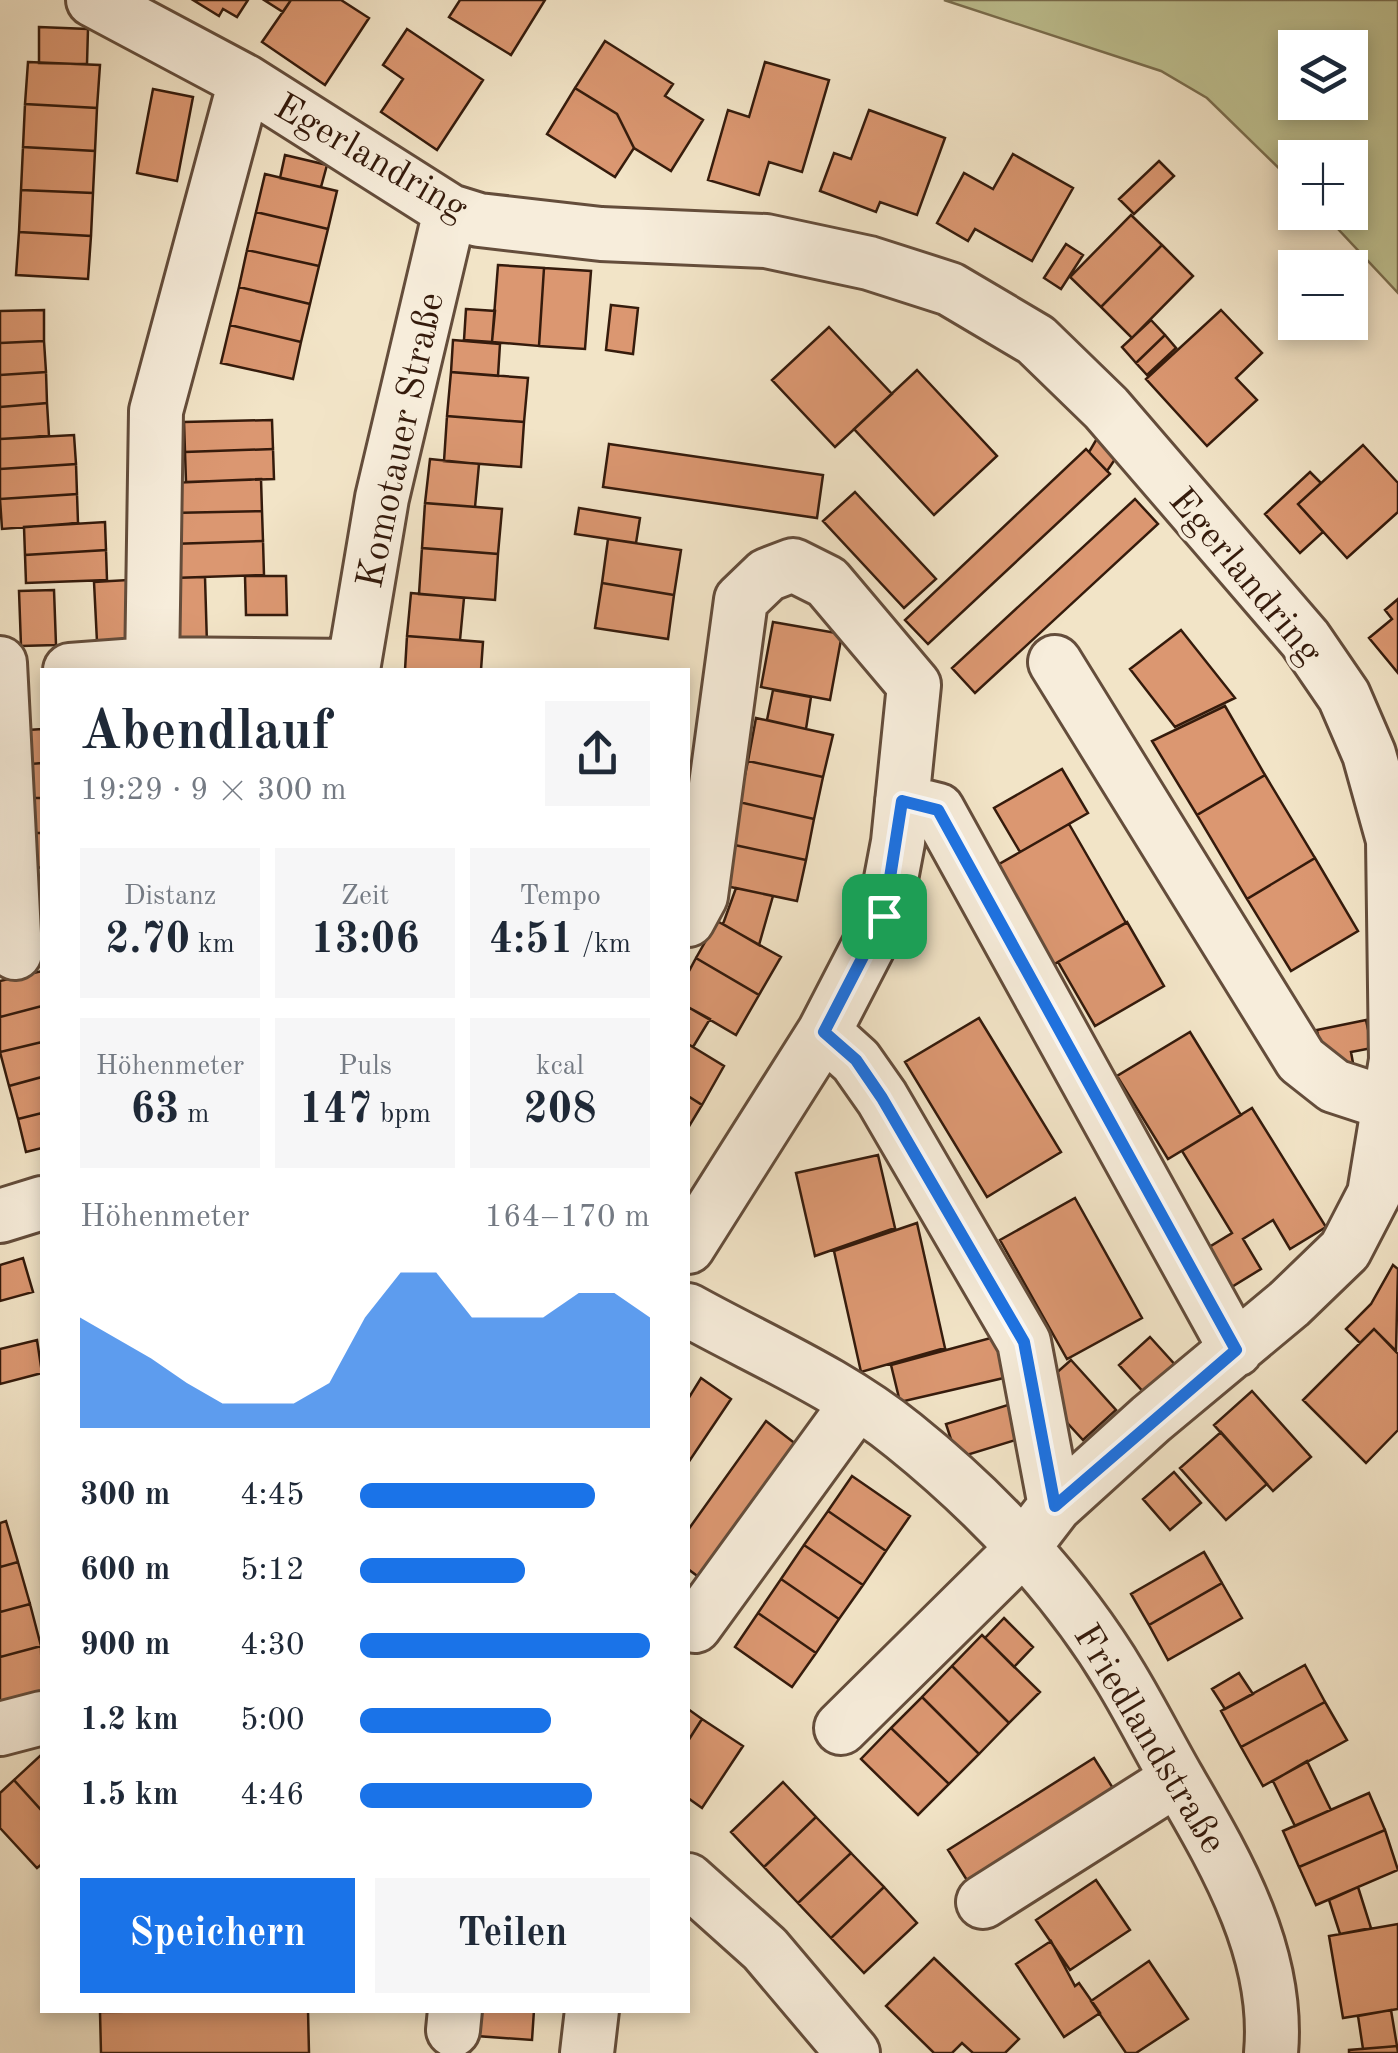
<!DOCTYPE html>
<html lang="de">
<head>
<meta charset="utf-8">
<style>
	body { margin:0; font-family:"Old Standard TT",serif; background:#f6f6f7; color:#1f2937; height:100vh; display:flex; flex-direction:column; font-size:38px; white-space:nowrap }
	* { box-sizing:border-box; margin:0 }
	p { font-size:32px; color:#747a83 }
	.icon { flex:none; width:55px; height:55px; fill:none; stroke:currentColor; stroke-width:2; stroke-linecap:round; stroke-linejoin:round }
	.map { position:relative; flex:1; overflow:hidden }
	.details { position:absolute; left:40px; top:668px; width:650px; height:1345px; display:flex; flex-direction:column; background:#fff; border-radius:0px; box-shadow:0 5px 15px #0003 }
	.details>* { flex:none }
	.controls { position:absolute; left:1278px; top:30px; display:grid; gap:20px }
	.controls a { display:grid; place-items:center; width:90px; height:90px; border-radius:0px; background:#fff; box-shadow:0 5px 15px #0003; font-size:50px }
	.pin { position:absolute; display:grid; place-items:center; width:85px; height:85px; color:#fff; margin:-42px; border-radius:20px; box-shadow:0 5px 15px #0006 }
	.round { display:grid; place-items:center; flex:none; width:105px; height:105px; border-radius:0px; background:#f6f6f7 }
	.headline { display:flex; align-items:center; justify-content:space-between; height:170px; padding:0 40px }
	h1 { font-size:55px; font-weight:600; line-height:75px }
	.metrics { display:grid; grid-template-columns:repeat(3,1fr); gap:15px; height:170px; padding:10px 40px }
	.metrics div { display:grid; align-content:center; border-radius:0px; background:#f6f6f7; text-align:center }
	.metrics b { font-size:42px; font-weight:600 }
	.metrics small { font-size:28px; font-weight:400 }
	.metrics p { font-size:28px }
	.chart { height:280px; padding:20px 40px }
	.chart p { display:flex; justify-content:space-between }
	.chart svg { width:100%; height:180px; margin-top:10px; fill:#1a73e8; opacity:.7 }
	.primary-button { display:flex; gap:20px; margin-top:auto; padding:20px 40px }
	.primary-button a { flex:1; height:115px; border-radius:0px; background:#1a73e8; color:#fff; font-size:40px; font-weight:600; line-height:115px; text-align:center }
	.primary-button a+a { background:#f6f6f7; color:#1f2937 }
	ul { padding:0 40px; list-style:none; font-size:32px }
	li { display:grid; grid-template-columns:160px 120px 1fr; align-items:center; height:75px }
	li i { height:25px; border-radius:12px; background:#1a73e8 }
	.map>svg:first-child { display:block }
	.green { fill:#bfc292; stroke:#7a6e4f; stroke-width:2.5; fill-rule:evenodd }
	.building { fill:#db9771; stroke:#351b0c; stroke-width:2.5 }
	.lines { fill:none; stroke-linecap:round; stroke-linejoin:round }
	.minor-casing { stroke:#644d3b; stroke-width:58 }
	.minor { stroke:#f7eddb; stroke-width:52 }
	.route-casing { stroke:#fff; stroke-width:20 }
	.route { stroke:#1a73e8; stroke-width:12 }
	.labels { text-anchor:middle; stroke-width:8; stroke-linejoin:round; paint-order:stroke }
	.street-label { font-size:38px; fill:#351b0c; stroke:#f7eddb }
</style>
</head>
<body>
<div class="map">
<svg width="1398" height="2053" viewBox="0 0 1398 2053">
	<rect width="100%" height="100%" fill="#f2e4c7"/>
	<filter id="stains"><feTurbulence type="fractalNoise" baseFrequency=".002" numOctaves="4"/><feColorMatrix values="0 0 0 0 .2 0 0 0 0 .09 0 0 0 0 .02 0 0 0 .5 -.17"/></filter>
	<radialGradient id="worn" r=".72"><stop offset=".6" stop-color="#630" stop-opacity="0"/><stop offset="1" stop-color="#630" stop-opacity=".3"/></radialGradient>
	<path class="green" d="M944,0h454v293l-75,-80 27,-1v-54h-55v26l-88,-86 -46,-27zM1295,48h55v54h-55z"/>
	<path class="building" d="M193,0h55l-11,17 -14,-8 -4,7z
		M264,0h27l-8,12z
		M291,0h50l28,18 -44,67 -63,-43z
		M460,0h85l-34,55 -62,-38z
		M39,27l49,2 -1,35 -48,-1z
		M407,29l76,51 -46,70 -56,-38 22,-33 -20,-14z
		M605,41l68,43 -8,12 38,24 -32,51 -37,-23 -17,-34 -42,-26z
		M28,62l72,3 -3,43 -72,-4z
		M765,62l64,18 -27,92 -33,-10 -10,33 -51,-15 20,-70 21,7z
		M575,88l42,26 17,34 -19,29 -68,-43z
		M153,89l40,8 -16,84 -40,-8z
		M25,104l72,4 -2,43 -72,-4z
		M869,110l76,28 -28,77 -37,-13 -4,10 -56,-21 14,-38 17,6z
		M23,147l72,4 -2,42 -72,-3z
		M1013,154l60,34 -41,73 -57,-32 -7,12 -31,-18 27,-50 29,16z
		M285,155l42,10 -6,22 -41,-9z
		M1159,161l15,15 -40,38 -15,-15z
		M265,174l72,17 -9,38 -72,-17z
		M21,190l72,3 -2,43 -72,-4z
		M256,212l72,17 -9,37 -72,-16z
		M1131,215l31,30 -61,62 -31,-30z
		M19,232l72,4 -3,43 -72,-4z
		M1066,244l17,11 -22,34 -17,-11z
		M1162,245l31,31 -61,62 -31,-31z
		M247,250l72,16 -9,38 -71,-17z
		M498,265l46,3 -5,78 -47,-4z
		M544,268l47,3 -6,78 -46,-3z
		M239,287l71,17 -9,38 -71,-17z
		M611,305l27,3 -5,46 -27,-4z
		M466,309l29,2 -3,31 -28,-2z
		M44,310v31l-44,2v-32z
		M1221,310l41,43 -26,25 21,22 -50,46 -61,-67z
		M1151,320l14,15 -29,28 -14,-16z
		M230,325l71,17 -8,37 -72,-16z
		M829,327l63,67 -57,53 -63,-67z
		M1165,335l11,13 -29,27 -11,-12z
		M453,340l47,4 -2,32 -47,-4z
		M44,341l2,31 -46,3v-32z
		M917,370l80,86 -63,59 -80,-86z
		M46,372l1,31 -47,4v-32z
		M451,372l77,6 -4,44 -77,-6z
		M47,403l2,33 -49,3v-32z
		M447,416l77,6 -3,45 -77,-6z
		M272,420l1,29 -88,3 -1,-30z
		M74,435l2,29 -76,5v-30z
		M1099,435l19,20 -11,16 -18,-19z
		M609,444l214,31 -6,43 -214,-31z
		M1363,445l35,38v29l-51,46 -49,-54z
		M273,449l1,30 -88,3 -1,-30z
		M1086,449l24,25 -182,170 -23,-24z
		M430,459l49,5 -4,43 -50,-4z
		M76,464l1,30 -77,5v-30z
		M1310,472l11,11 -23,21 25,28 -23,21 -35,-39z
		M261,479l1,32 -92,2 -1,-30z
		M855,492l81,87 -32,29 -81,-87z
		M77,494l1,29 -76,6 -2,-30z
		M1135,499l23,25 -183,169 -23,-25z
		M425,503l77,6 -4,45 -76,-6z
		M579,508l61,10 -4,25 -61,-9z
		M262,511l1,30 -92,3 -1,-31z
		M105,522l1,28 -81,5 -1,-28z
		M608,539l73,11 -7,45 -72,-12z
		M263,541l1,34 -92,3 -1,-34z
		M422,548l76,6 -3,46 -76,-6z
		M106,550l1,30 -81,3 -1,-28z
		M245,576h41l1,39h-41z
		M205,577l2,68 -32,1 -3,-68z
		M128,580l2,60 -33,2 -3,-60z
		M602,583l72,12 -6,44 -73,-11z
		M54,590l2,55 -35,1 -2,-55z
		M411,593l53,5 -4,42 -53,-4z
		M1398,599v74l-29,-35 23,-19 -7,-9z
		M773,622l69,12 -12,66 -69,-13z
		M1181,630l54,68 -60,29 -45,-58z
		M407,636l76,6 -2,28h-76z
		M773,690l38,7 -5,32 -39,-9z
		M1225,706l40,69 -68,40 -45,-74z
		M756,718l77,17 -10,42 -75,-16z
		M42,729v34l-11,1 -3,-34z
		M748,761l75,16 -9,42 -75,-17z
		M42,763v35h-9l-2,-34z
		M1062,769l26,44 -68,39 -26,-44z
		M1265,775l50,83 -68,41 -50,-84z
		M33,798h9v35h-7z
		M739,802l75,17 -8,41 -76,-16z
		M1069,824l57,99 -75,43 -57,-99z
		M35,833h7v34l-4,1z
		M730,844l76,16 -9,41 -76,-16z
		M1315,858l43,73 -67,40 -44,-72z
		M736,888l37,8 -14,49 -36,-21z
		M717,921l64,36 -22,38 -63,-37z
		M1127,922l37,64 -69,40 -37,-64z
		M696,958l63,37 -23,40 -48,-28v-34z
		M42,971v35l-42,11v-36z
		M42,1006v36l-42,10v-35z
		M688,1007l22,12 -17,28 -5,-3z
		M979,1018l82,134 -74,45 -82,-135z
		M1366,1020l6,28 -21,4 2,11 -29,6 -7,-39z
		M1190,1032l51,83 -73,44 -51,-83z
		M42,1042v35l-33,9 -9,-34z
		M688,1044l36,22 -22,39 -14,-9z
		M42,1077v36l-24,6 -9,-33z
		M688,1096l14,9 -14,23z
		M1252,1108l74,119 -36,22 -17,-29 -30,19 18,30 -31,19 -24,-39 26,-16 -50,-82z
		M42,1113v35l-16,4 -8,-33z
		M878,1155l17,73 -80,28 -19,-83z
		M1075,1198l67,120 -75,41 -67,-119z
		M917,1223l28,125 -84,24 -27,-121z
		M23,1258l10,34 -33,9v-36z
		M1393,1265l5,4 -2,82 -22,-22 -14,14 -14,-14 25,-25z
		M1374,1329l24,25v76l-32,33 -63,-63z
		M998,1336l10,41 -108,25 -9,-37z
		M1150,1337l28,31 -31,28 -28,-31z
		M37,1340l5,33 -42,11v-35z
		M1071,1360l45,50 -33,30 -46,-50z
		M701,1378l30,21 -43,64v-64z
		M1252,1391l59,66 -38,34 -59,-66z
		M1011,1404l11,34 -65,20 -11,-34z
		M766,1421l31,24 -97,133 -12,-9v-39z
		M1221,1432l46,52 -41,36 -46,-52z
		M1174,1472l27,31 -31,27 -27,-31z
		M852,1476l58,40 -24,35 -58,-40z
		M828,1511l58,40 -23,34 -59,-40z
		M6,1521l12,41 -18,5v-44z
		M804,1545l59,40 -24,34 -58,-40z
		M1204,1552l18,31 -73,42 -18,-31z
		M18,1562l12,42 -30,8v-45z
		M781,1579l58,40 -23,34 -58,-40z
		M1222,1583l20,35 -74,42 -19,-35z
		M30,1604l11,42 -41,11v-45z
		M758,1613l58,40 -24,34 -57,-40z
		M1004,1618l29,29 -19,20 -29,-29z
		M982,1635l58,57 -31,31 -57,-57z
		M41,1646l1,44 -42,12v-45z
		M1305,1665l20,37 -84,45 -20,-36z
		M952,1666l57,57 -30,31 -57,-57z
		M1239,1673l14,21 -28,15 -13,-20z
		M922,1697l57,57 -30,30 -58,-56z
		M1325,1702l22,38 -84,46 -22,-39z
		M688,1709l14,10 -14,22z
		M702,1719l41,27 -41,62 -14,-10v-57z
		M891,1728l58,56 -31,31 -57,-56z
		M42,1754v57l-28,-31z
		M1094,1758l22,35 -146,92 -22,-35z
		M1307,1761l24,49 -36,16 -22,-45z
		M14,1780l28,31v53l-5,4 -37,-40v-35z
		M783,1782l33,35 -52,50 -33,-35z
		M1369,1793l16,37 -86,37 -16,-36z
		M816,1817l35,36 -53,50 -34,-36z
		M1385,1830l13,40 -82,35 -17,-38z
		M851,1853l33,34 -53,51 -33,-35z
		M1096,1880l34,50 -60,40 -34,-50z
		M884,1887l33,36 -53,50 -33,-35z
		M1358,1887l13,41 -31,6 -11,-34z
		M1398,1924v85l-55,9 -14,-82z
		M1051,1941l24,45 4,-3 21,30 -36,24 -48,-73z
		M934,1958l85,81 -14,14h-32l-11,-10 -10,10h-18l-48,-47z
		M1149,1961l39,58 -52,34h-10l-35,-52z
		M308,2010l1,43h-208l-1,-41z
		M479,2010h55l-2,30 -55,-4z
		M1391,2010l6,36 -34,3 -5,-33z
		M1397,2046l1,7h-49v-3z"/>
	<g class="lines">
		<defs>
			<path id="minor" d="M93,0l152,81 205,130 29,9 122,14 165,7 103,22 81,26 86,51 70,68 199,231 39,57 25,58 24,86 3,220 -22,134 -29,56 -56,54 -138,115 -96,87 -33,43 -181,179
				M1055,662l246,398 33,26 55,18
				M0,663l15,290
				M70,670l81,-6 202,2
				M152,670l4,-259 89,-330
				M353,670l29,-172 68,-287
				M902,801l36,9 298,540
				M688,920l13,-24 40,-296 26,-25 26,-10 34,17 87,103 -16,157 -14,74 -60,116 -136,215
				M824,1032l32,29 26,37 142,244 31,164
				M0,1216l42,-13
				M688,1310c72,40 151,73 216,126 82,66 163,151 217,242 20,33 37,67 56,100 48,83 103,174 94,275
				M695,1626l162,-223
				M0,1729l42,-11
				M688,1880l77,69 88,104
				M983,1902l194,-123
				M453,2030l2,-20
				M587,2053l5,-43"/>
		</defs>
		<use href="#minor" class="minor-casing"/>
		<use href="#minor" class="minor"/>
	</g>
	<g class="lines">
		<defs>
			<path id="route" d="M902,801l36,9 298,540 -181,156 -31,-164 -142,-244 -26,-38 -32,-28 60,-116z"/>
		</defs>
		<use href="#route" class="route-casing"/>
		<use href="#route" class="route"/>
	</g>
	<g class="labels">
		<g class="street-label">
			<text transform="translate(372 156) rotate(30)" y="13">Egerlandring</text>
			<text transform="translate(399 440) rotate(-78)" y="13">Komotauer Straße</text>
			<text transform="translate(1247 575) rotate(50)" y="13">Egerlandring</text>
			<text transform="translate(1151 1738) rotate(59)" y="13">Friedlandstraße</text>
		</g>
	</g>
	<rect width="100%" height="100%" filter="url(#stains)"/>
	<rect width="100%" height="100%" fill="url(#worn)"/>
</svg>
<div class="controls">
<a><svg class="icon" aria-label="layers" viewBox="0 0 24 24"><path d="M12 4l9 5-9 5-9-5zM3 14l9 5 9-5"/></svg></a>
<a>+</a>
<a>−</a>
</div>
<div class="pin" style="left:884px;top:916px;background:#1e9e55"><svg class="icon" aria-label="arrive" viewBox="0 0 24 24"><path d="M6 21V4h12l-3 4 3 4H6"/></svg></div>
<section class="details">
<div class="headline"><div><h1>Abendlauf</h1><p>19:29 · 9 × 300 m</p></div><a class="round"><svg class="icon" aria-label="share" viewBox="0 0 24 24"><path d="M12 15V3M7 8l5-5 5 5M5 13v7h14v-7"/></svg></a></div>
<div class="metrics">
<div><p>Distanz</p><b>2.70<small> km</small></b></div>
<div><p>Zeit</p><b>13:06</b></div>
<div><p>Tempo</p><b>4:51<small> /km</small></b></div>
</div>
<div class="metrics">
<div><p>Höhenmeter</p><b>63<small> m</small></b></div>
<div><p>Puls</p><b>147<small> bpm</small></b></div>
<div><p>kcal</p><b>208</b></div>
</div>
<div class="chart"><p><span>Höhenmeter</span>164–170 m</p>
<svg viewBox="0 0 160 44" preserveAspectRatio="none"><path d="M0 44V17L10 22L20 27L30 33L40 38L50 38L60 38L70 33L80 17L90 6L100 6L110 17L120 17L130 17L140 11L150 11L160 17V44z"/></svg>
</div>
<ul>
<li><b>300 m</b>4:45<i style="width:81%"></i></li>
<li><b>600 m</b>5:12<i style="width:57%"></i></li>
<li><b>900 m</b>4:30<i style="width:100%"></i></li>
<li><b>1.2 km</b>5:00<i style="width:66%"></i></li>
<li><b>1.5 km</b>4:46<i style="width:80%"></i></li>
</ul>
<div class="primary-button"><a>Speichern</a><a>Teilen</a></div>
</section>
</div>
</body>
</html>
